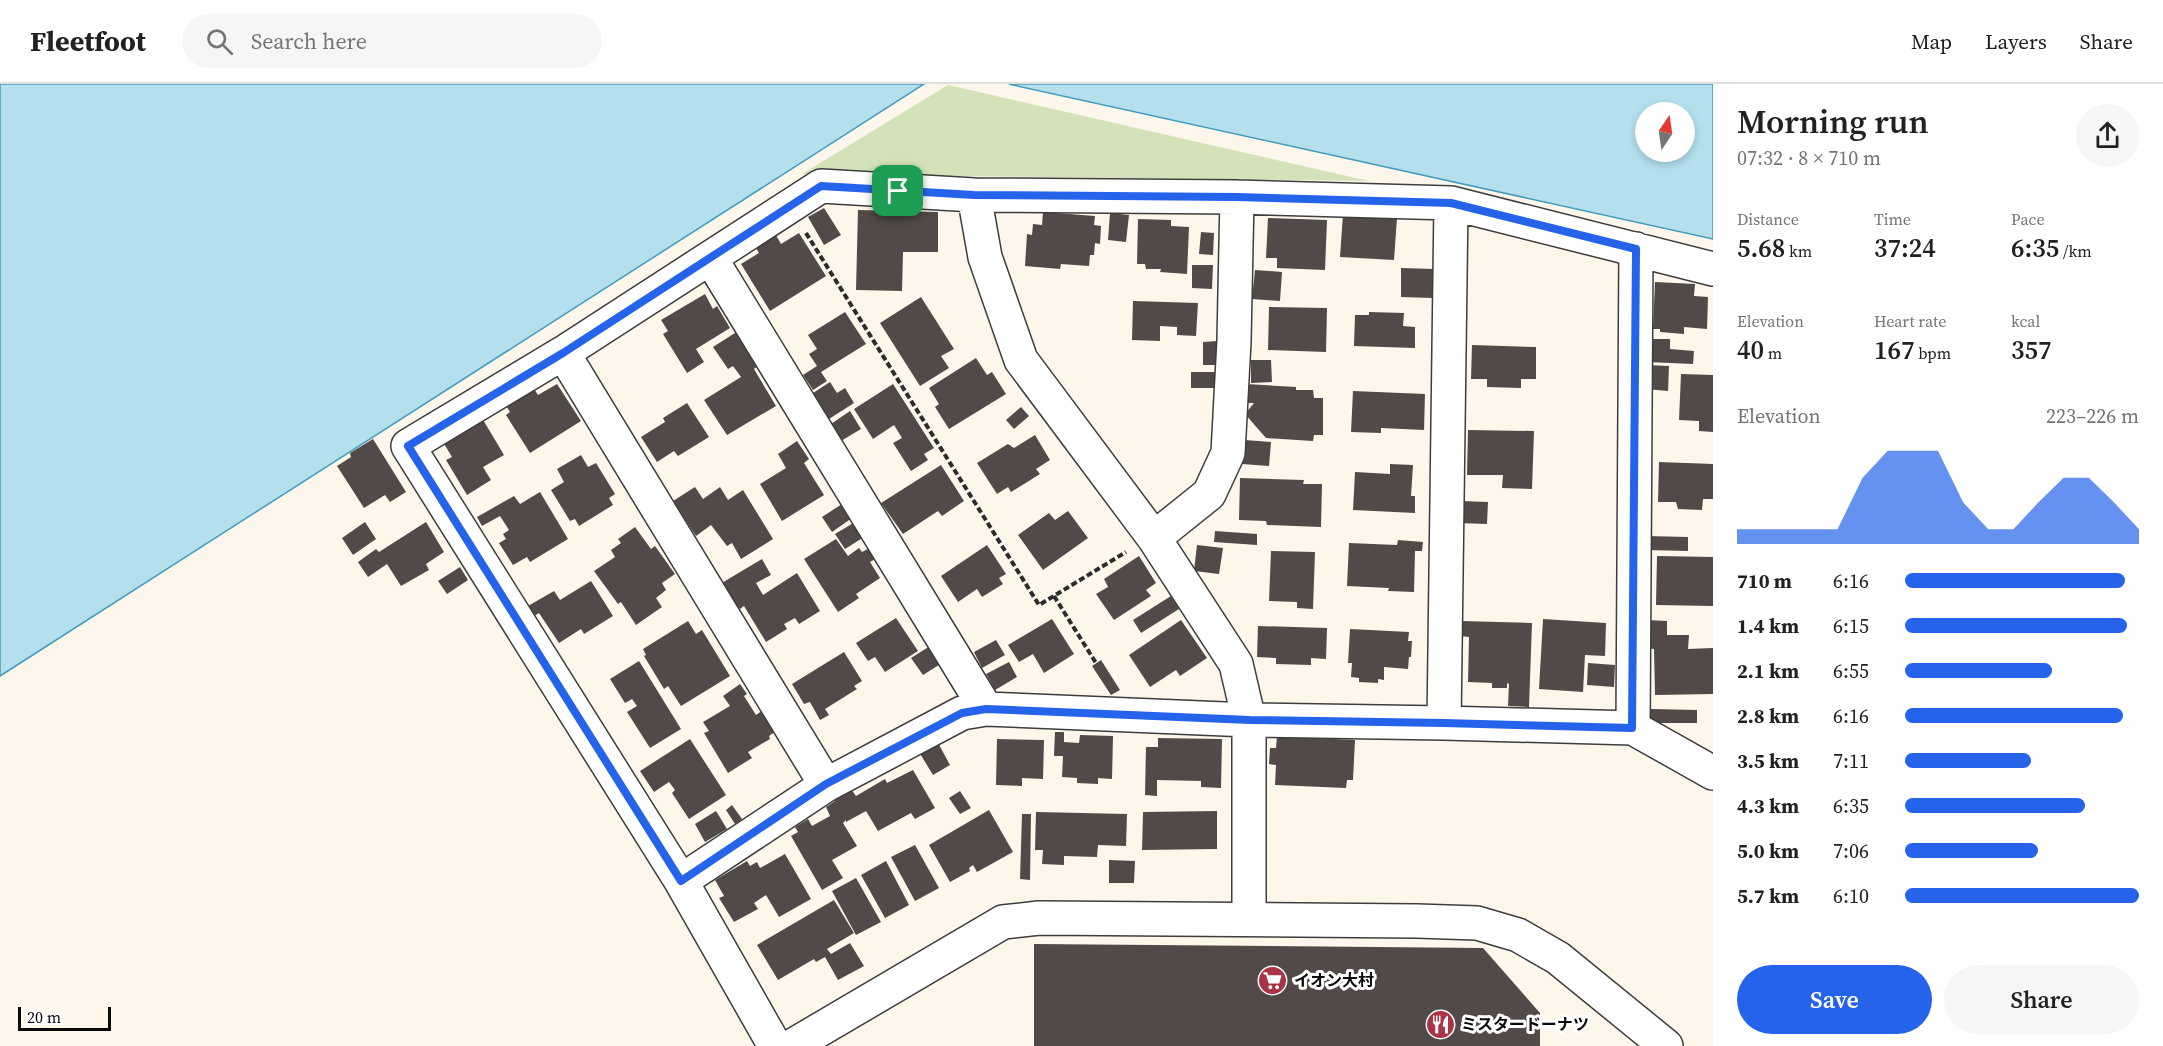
<!DOCTYPE html>
<html lang="en">
<head>
<meta charset="utf-8">
<style>
	body { margin:0; font-family:"Source Serif 4","Noto Sans JP",serif; background:#f6f6f6; color:#202124; height:100vh; display:flex; flex-direction:column; font-size:22px; white-space:nowrap }
	* { box-sizing:border-box; margin:0 }
	p { font-size:20px; color:#757577 }
	.icon { flex:none; width:33px; height:33px; fill:none; stroke:currentColor; stroke-width:2; stroke-linecap:round; stroke-linejoin:round }
	.map { position:relative; flex:1; overflow:hidden }
	.side { display:flex; flex-direction:column; background:#fff; width:450px }
	.side>* { flex:none }
	.needle { width:39px; rotate:13deg }
	.tools { position:absolute; left:1635px; top:18px; display:grid; gap:12px }
	.tools a { display:grid; place-items:center; width:60px; height:60px; border-radius:50%; background:#fff; box-shadow:0 3px 9px #0003; font-size:30px }
	.scale { position:absolute; left:18px; bottom:15px; width:93px; box-sizing:border-box; padding-left:6px; border:3px solid #0a0a0a; border-top:0; font-size:16px; line-height:21px; white-space:nowrap; color:#0a0a0a; -webkit-text-stroke:4px #fff; paint-order:stroke }
	.pin { position:absolute; display:grid; place-items:center; width:51px; height:51px; color:#fff; margin:-26px; border-radius:12px; box-shadow:0 3px 9px #0006 }
	.round { display:grid; place-items:center; flex:none; width:63px; height:63px; border-radius:32px; background:#f6f6f6 }
	.summary { display:flex; align-items:center; justify-content:space-between; height:102px; padding:0 24px }
	h1 { font-size:33px; font-weight:600; line-height:45px }
	.figures { display:grid; grid-template-columns:repeat(3,1fr); gap:9px; height:102px; padding:6px 24px }
	.figures div { display:grid; align-content:center }
	.figures b { font-size:26px; font-weight:600 }
	.figures small { font-size:16px; font-weight:400 }
	.figures p { font-size:16px }
	.chart { height:168px; padding:12px 24px }
	.chart p { display:flex; justify-content:space-between }
	.chart svg { width:100%; height:108px; margin-top:6px; fill:#2563eb; opacity:.7 }
	.button { display:flex; gap:12px; margin-top:auto; padding:12px 24px }
	.button a { flex:1; height:69px; border-radius:36px; background:#2563eb; color:#fff; font-size:24px; font-weight:600; line-height:69px; text-align:center }
	.button a+a { background:#f6f6f6; color:#202124 }
	ul { padding:0 24px; list-style:none; font-size:20px }
	li { display:grid; grid-template-columns:96px 72px 1fr; align-items:center; height:45px }
	li i { height:15px; border-radius:8px; background:#2563eb }
	header { display:flex; align-items:center; gap:36px; box-sizing:border-box; height:84px; padding:0 30px; background:#fff; border-bottom:2px solid #e0e0e0 }
	header strong { font-size:28px }
	nav { display:flex; gap:33px; margin-inline-start:auto; font-size:21px }
	.search { width:420px; height:54px; background:#f6f6f6; display:flex; align-items:center; gap:15px; box-sizing:border-box; padding:0 21px; border-radius:33px; color:#757577; font-size:22px }
	main { display:flex; flex:1; min-height:0 }
	.map>svg:first-child { display:block }
	.green { fill:#d3e2b8 }
	.water { fill:#b4e0ee; stroke:#439cbd; stroke-width:1.5; fill-rule:evenodd }
	.building { fill:#514a48 }
	.lines { fill:none; stroke-linecap:round; stroke-linejoin:round }
	.minor-casing { stroke:#3d3d3d; stroke-width:36 }
	.tertiary-casing { stroke:#3d3d3d; stroke-width:36 }
	.path { stroke:#2c2c2c; stroke-width:4; stroke-dasharray:6 3; stroke-linecap:butt }
	.minor { stroke:#fff; stroke-width:33 }
	.tertiary { stroke:#fff; stroke-width:33 }
	.route-casing { stroke:#fff; stroke-width:12 }
	.route { stroke:#2563eb; stroke-width:8 }
	.labels { text-anchor:middle; stroke-width:6; stroke-linejoin:round; paint-order:stroke }
	.poi-label { font-size:16px; font-weight:bold; fill:#0a0a0a; stroke:#fff; text-anchor:start }
</style>
</head>
<body>
<header>
<strong>Fleetfoot</strong>
<div class="search"><svg class="icon" aria-label="search" viewBox="0 0 24 24"><circle cx="10" cy="10" r="6"/><path d="M15 15l6 6"/></svg>Search here</div>
<nav><a>Map</a><a>Layers</a><a>Share</a></nav>
</header>
<main>
<div class="map">
<svg width="1713" height="962" viewBox="0 0 1713 962">
	<rect width="100%" height="100%" fill="#fdf6ea"/>
	<path class="green" d="M948,1l421,96 -567,-7z"/>
	<path class="water" d="M0,0h924l-924,592z
		M1009,0h704v155l-700,-154zM1684,28v40h-38v-40z"/>
	<path class="building" d="M824,124l17,27 -17,10 -16,-28z
		M858,126l80,2v40h-35l-1,39 -46,-1z
		M1043,128l52,4 -1,9 7,1 -1,18 -5,-1 -1,12h-4l-1,11 -28,-2 -1,5 -35,-3 2,-32 5,1 1,-11 9,1z
		M1110,129l19,2 -3,27 -18,-2z
		M1343,130l54,4 -3,42 -54,-3z
		M1268,134l59,2 -2,50 -48,-2v-10h-11z
		M1138,135l33,1v6l18,1 -2,47 -27,-2 1,-3h-15l-1,-5h-8z
		M773,146l8,14 18,-11 27,43 -56,35 -29,-47 18,-11 -6,-10z
		M1201,148l13,1 -1,22 -14,-1z
		M1192,181h21l-1,24 -20,-1z
		M1401,184l33,1 -1,29 -32,-1z
		M1255,186l27,2 -2,29 -28,-2z
		M1655,198l40,2 -1,12 14,1 -1,32 -23,-2v7l-24,-2v-3h-7z
		M705,210l8,15 4,-3 13,22 -34,21 8,13 -17,11 -24,-39 5,-3 -7,-11z
		M921,213l33,52 -13,7 8,12 -29,18 -40,-63z
		M1133,217l65,2 -2,33 -19,-1v-8l-17,-1v15l-28,-1z
		M1269,223l58,1 -1,44 -58,-2z
		M845,228l21,32 -45,28 6,9 -14,9 -10,-15 14,-9 -8,-12 8,-5 -9,-14z
		M1369,228l35,1 -1,13 12,1v21l-61,-2 1,-31h14z
		M738,247l22,33 -6,5 22,37 -49,29 -23,-35 37,-23 -8,-11 -5,3 -15,-22z
		M1648,255h22v10l24,2 -1,13 -46,-2z
		M1217,257v24h-14v-23z
		M1472,261l64,2v32h-15v9l-34,-1v-8h-16z
		M976,274l11,17 5,-3 14,22 -57,35 -14,-22 4,-3 -10,-16z
		M1251,276h20l1,22 -21,1z
		M1647,281l22,1 -1,25 -22,-2z
		M1191,288h27v16h-27z
		M1681,290l32,1v57l-14,-1v-10l-20,-1z
		M830,298l7,11 8,-5 9,15 -25,16 -16,-26z
		M531,300l7,11 19,-11 24,37 -51,32 -24,-38 4,-3 -7,-11z
		M893,300l41,64 -10,6 4,6 -17,11 -18,-28 9,-5 -8,-13 -21,14 -19,-30z
		M1246,300l50,3v3h17l1,8h9v37h-9l-1,6 -47,-3 -21,-24 9,-11h-8z
		M1353,307l72,3 -1,36 -43,-2v5l-30,-1z
		M687,319l22,34 -31,19 -4,-5 -17,11 -16,-25 24,-15 -2,-4z
		M1021,323l8,9 -15,13 -8,-9z
		M850,327l11,18 -20,12 -10,-17z
		M482,334l22,37 -21,12 8,13 -24,15 -21,-35 6,-3 -9,-15z
		M1468,346l66,1 -2,58 -30,-1 1,-13h-36z
		M1035,351l15,25 -14,9 4,5 -29,18 -3,-5 -11,7 -20,-31 31,-19 6,4z
		M373,355l33,53 -16,10 -5,-7 -21,13 -27,-42 14,-9 -1,-4z
		M1245,356l26,2 -2,24 -27,-2z
		M797,357l12,18 -5,4 20,32 -42,26 -22,-37 26,-16 -8,-14z
		M581,371l7,12 8,-4 19,31 -6,4 4,7 -34,21 -4,-7 -5,2 -19,-31 13,-8 -7,-13z
		M1659,378l54,2v35h-10l-1,11 -24,-1 -2,-7h-18z
		M1390,380l23,1 -2,31h4v17l-62,-3 2,-38 35,2z
		M941,381l23,36 -22,15 -4,-5 -35,23 -22,-31z
		M1240,394l64,2 -1,4h19l-1,43 -54,-2 -1,-4 -27,-1z
		M695,403l8,12 17,-12 8,13 15,-10 30,49 -32,20 -9,-16 -5,3 -16,-21 -15,11 -23,-35z
		M540,408l28,47 -38,23 -3,-5 -14,8 -14,-22 7,-4 -3,-5 6,-4 -9,-14 -18,10 -5,-9 37,-21 6,8z
		M1460,417l28,1 -1,22 -28,-1z
		M842,420l10,14 -20,14 -10,-15z
		M1068,427l20,27 -45,32 -25,-35 31,-22 6,7z
		M365,438l11,17 -23,16 -11,-17z
		M426,438l18,30 -18,12 3,6 -28,16 -14,-22 -19,13 -10,-15 18,-13 3,3z
		M855,438l9,15 -19,12 -10,-15z
		M635,443l16,22 4,-3 20,28 -13,9 4,7 -10,8 6,9 -26,18 -15,-23 -3,2 -24,-33 21,-14 -4,-7 10,-7 -3,-4z
		M1215,447l42,3v11l-43,-3z
		M1646,452l42,1v14l-42,-1z
		M836,455l12,17 11,-8 3,4 8,-4 7,10 -7,4 10,16 -24,16 3,4 -21,14 -34,-53z
		M1398,456l25,2 -1,9h-7l-1,41 -26,-1 1,-3 -42,-2 2,-43 48,2z
		M987,461l19,29 -7,4 4,6 -21,13 -5,-8 -19,13 -17,-26z
		M1197,461l26,3 -4,26 -25,-3z
		M1271,467l44,1 -2,57 -16,-1v-6l-28,-1z
		M1139,472l17,27 -10,7 5,6 -37,24 -18,-26 12,-7 -4,-8z
		M1657,472l56,1v49l-57,-1z
		M762,475l9,16 -15,8 7,12 34,-22 23,38 -21,13 -4,-6 -11,6 3,5 -21,13 -22,-36 -4,3 -8,-11 -3,2 -9,-16z
		M460,483l8,13 -21,14 -9,-13z
		M591,497l22,35 -29,18 -3,-5 -22,14 -20,-30 -5,3 -6,-10 26,-15 6,9z
		M1171,512l8,13 -38,24 -8,-13z
		M896,534l22,33 -33,21 -10,-15 -7,4 -12,-18z
		M1052,535l22,35 -30,19 -11,-19 -14,8 -11,-17z
		M1543,535l63,4 -1,33 -20,-1 -2,37 -44,-3z
		M1181,536l26,38 -27,18 -4,-6 -26,17 -21,-32z
		M1647,536l20,1v14h22l-1,14 25,-1v46l-58,1 -1,-46 -8,-1z
		M688,537l8,13 6,-4 28,46 -49,30 -13,-20 -4,3 -20,-33 2,-1 -3,-6z
		M1461,537l71,2 -3,84 -21,-1 1,-22 -2,-1v5h-15v-5l-24,-1 1,-45 -9,-1z
		M1258,542l69,2 -1,31 -15,-1v7l-35,-1v-6l-19,-1z
		M1350,545l59,3 -1,9h4l-1,16h-2l-1,12 -24,-2v13l-6,-1v4l-19,-1v-4l-8,-1 1,-14h-4z
		M996,556l9,15 -23,13 -8,-16z
		M930,562l12,17 -19,12 -12,-17z
		M844,568l18,29 -8,5 3,3 -32,20 4,6 -9,5 -10,-18 -6,2 -12,-20z
		M1101,576l19,30 -9,5 -19,-29z
		M639,577l42,68 -31,19 -23,-36 10,-6 -5,-7 -7,4 -15,-24z
		M1009,578l8,15 -22,13 -9,-16z
		M1588,579l27,2 -1,22 -27,-2z
		M740,600l7,10 -3,2 12,19 7,-5 13,21 -7,5 1,3 -22,13 4,6 -24,15 -24,-40 5,-2 -6,-9 27,-16 -7,-10z
		M1651,625l46,1v13h-46z
		M1055,648h9v10l15,1 1,-8 33,1 -1,43 -14,-1v6l-21,-1v-5l-15,-1 1,-21h-9z
		M1277,652l78,4 -2,40h-6l-1,8 -71,-3 1,-20 -7,-1 1,-16h6z
		M1158,654l64,1 -1,49 -20,-1v-6l-44,-1v16l-12,-1 1,-48h12z
		M690,655l36,56 -37,24 -17,-26 3,-3 -6,-8 -15,10 -14,-21z
		M997,655l47,1 -1,39 -21,-1v8l-26,-1z
		M937,657l13,24 -17,10 -14,-23z
		M913,686l22,38 -20,11 -4,-6 -33,18 -12,-20 -20,11v-2l-3,3 14,23 -25,14 11,18 -21,12 -31,-54 7,-4 -3,-5 13,-8 4,7 18,-10 -4,-9 9,-6 -2,-2 18,-10 5,7 29,-17 2,4z
		M960,707l11,17 -11,6 -11,-16z
		M732,721l10,14 -7,5 -9,-14z
		M989,726l24,42 -36,20 -4,-7 -4,3 1,3 -20,11 -21,-37z
		M716,727l11,18 -22,13 -10,-18z
		M1217,727v38l-75,1 1,-38z
		M1036,728l91,2 -1,32 -28,-1 -1,12 -33,-1v9l-22,-1 1,-14h-8z
		M1022,730h9l-1,66 -10,-1z
		M915,761l24,43 -24,13 -24,-44z
		M785,770l26,45 -32,18 -13,-22 -12,8 4,6 -24,13 -15,-24 5,-2 -9,-16 32,-19 3,5 7,-4 3,6z
		M1109,776l26,1 -1,22h-25z
		M886,777l23,44 -24,13 -24,-43z
		M856,794l25,44 -25,13 -24,-44z
		M834,816l20,33 -27,16 4,5 19,-11 14,23 -26,14 -13,-23 -9,5 -2,-3 -36,21 -21,-35z
		M1034,860l449,4 57,65v33h-506z"/>
	<g class="lines">
		<defs>
			<path id="minor" d="M974,111l11,62 36,103 133,178 82,126 13,56v199
				M711,175l275,450
				M563,269l263,432
				M1154,454l55,-44 19,-41 6,-112 3,-144
				M1444,639l7,-520
				M1633,644l3,-479
				M681,797l145,-96 136,-72 24,-4 263,11 195,3 189,5 80,45
				M775,962l-94,-165 -273,-435 155,-93 258,-167 153,9 263,2 214,6 262,66"/>
			<path id="tertiary" d="M792,962l211,-124 36,-4 378,3 60,2 41,12 40,23 108,88"/>
		</defs>
		<use href="#minor" class="minor-casing"/>
		<use href="#tertiary" class="tertiary-casing"/>
		<path class="path" d="M806,149l233,372 87,-53
			M1054,512l42,67"/>
		<use href="#minor" class="minor"/>
		<use href="#tertiary" class="tertiary"/>
	</g>
	<g class="lines">
		<defs>
			<path id="route" d="M821,102l153,9 263,2 214,6 185,46 -4,479 -188,-5 -194,-3 -264,-11 -24,4 -136,71 -145,97 -273,-435 155,-93z"/>
		</defs>
		<use href="#route" class="route-casing"/>
		<use href="#route" class="route"/>
	</g>
	<defs>
		<symbol id="supermarket-disc" viewBox="-11 -11 22 22"><circle r="9.5" fill="#a93347" stroke="#fff"/><path d="M-6-5.5h2.5l.6 2H6L4.5 2H-2.5L-4.4-4H-6ZM-1.5 3.2a1.3 1.3 0 1 0 .1 0ZM3 3.2a1.3 1.3 0 1 0 .1 0Z" fill="#fff"/></symbol>
		<symbol id="restaurant-disc" viewBox="-11 -11 22 22"><circle r="9.5" fill="#a93347" stroke="#fff"/><path d="M-5-6h1v4h1v-4h1v4h1v-4h1v5L-1.5 .5V6h-2V.5L-5-1ZM5-6V6H3V1.5H1.5Q1.5-4 5-6Z" fill="#fff"/></symbol>
	</defs>
	<g fill-rule="evenodd">
		<use href="#supermarket-disc" x="1256" y="880" width="33" height="33"/>
		<use href="#restaurant-disc" x="1424" y="924" width="33" height="33"/>
	</g>
	<g class="labels">
		<g class="poi-label">
			<text x="1294" y="902">イオン大村</text>
			<text x="1461" y="946">ミスタードーナツ</text>
		</g>
	</g>
</svg>
<div class="tools">
<a><svg class="needle" viewBox="-14 -14 28 28"><path d="M0-13l5 13h-10z" fill="#e53935"/><path d="M0 13l5-13h-10z" fill="#757577"/></svg></a>
</div>
<div class="scale">20 m</div>
<div class="pin" style="left:898px;top:107px;background:#1e9e55"><svg class="icon" aria-label="arrive" viewBox="0 0 24 24"><path d="M6 21V4h12l-3 4 3 4H6"/></svg></div>
</div>
<section class="side">
<div class="summary"><div><h1>Morning run</h1><p>07:32 · 8 × 710 m</p></div><a class="round"><svg class="icon" aria-label="share" viewBox="0 0 24 24"><path d="M12 15V3M7 8l5-5 5 5M5 13v7h14v-7"/></svg></a></div>
<div class="figures">
<div><p>Distance</p><b>5.68<small> km</small></b></div>
<div><p>Time</p><b>37:24</b></div>
<div><p>Pace</p><b>6:35<small> /km</small></b></div>
</div>
<div class="figures">
<div><p>Elevation</p><b>40<small> m</small></b></div>
<div><p>Heart rate</p><b>167<small> bpm</small></b></div>
<div><p>kcal</p><b>357</b></div>
</div>
<div class="chart"><p><span>Elevation</span>223–226 m</p>
<svg viewBox="0 0 160 44" preserveAspectRatio="none"><path d="M0 44V38L10 38L20 38L30 38L40 38L50 17L60 6L70 6L80 6L90 27L100 38L110 38L120 27L130 17L140 17L150 27L160 38V44z"/></svg>
</div>
<ul>
<li><b>710 m</b>6:16<i style="width:94%"></i></li>
<li><b>1.4 km</b>6:15<i style="width:95%"></i></li>
<li><b>2.1 km</b>6:55<i style="width:63%"></i></li>
<li><b>2.8 km</b>6:16<i style="width:93%"></i></li>
<li><b>3.5 km</b>7:11<i style="width:54%"></i></li>
<li><b>4.3 km</b>6:35<i style="width:77%"></i></li>
<li><b>5.0 km</b>7:06<i style="width:57%"></i></li>
<li><b>5.7 km</b>6:10<i style="width:100%"></i></li>
</ul>
<div class="button"><a>Save</a><a>Share</a></div>
</section>
</main>
</body>
</html>
